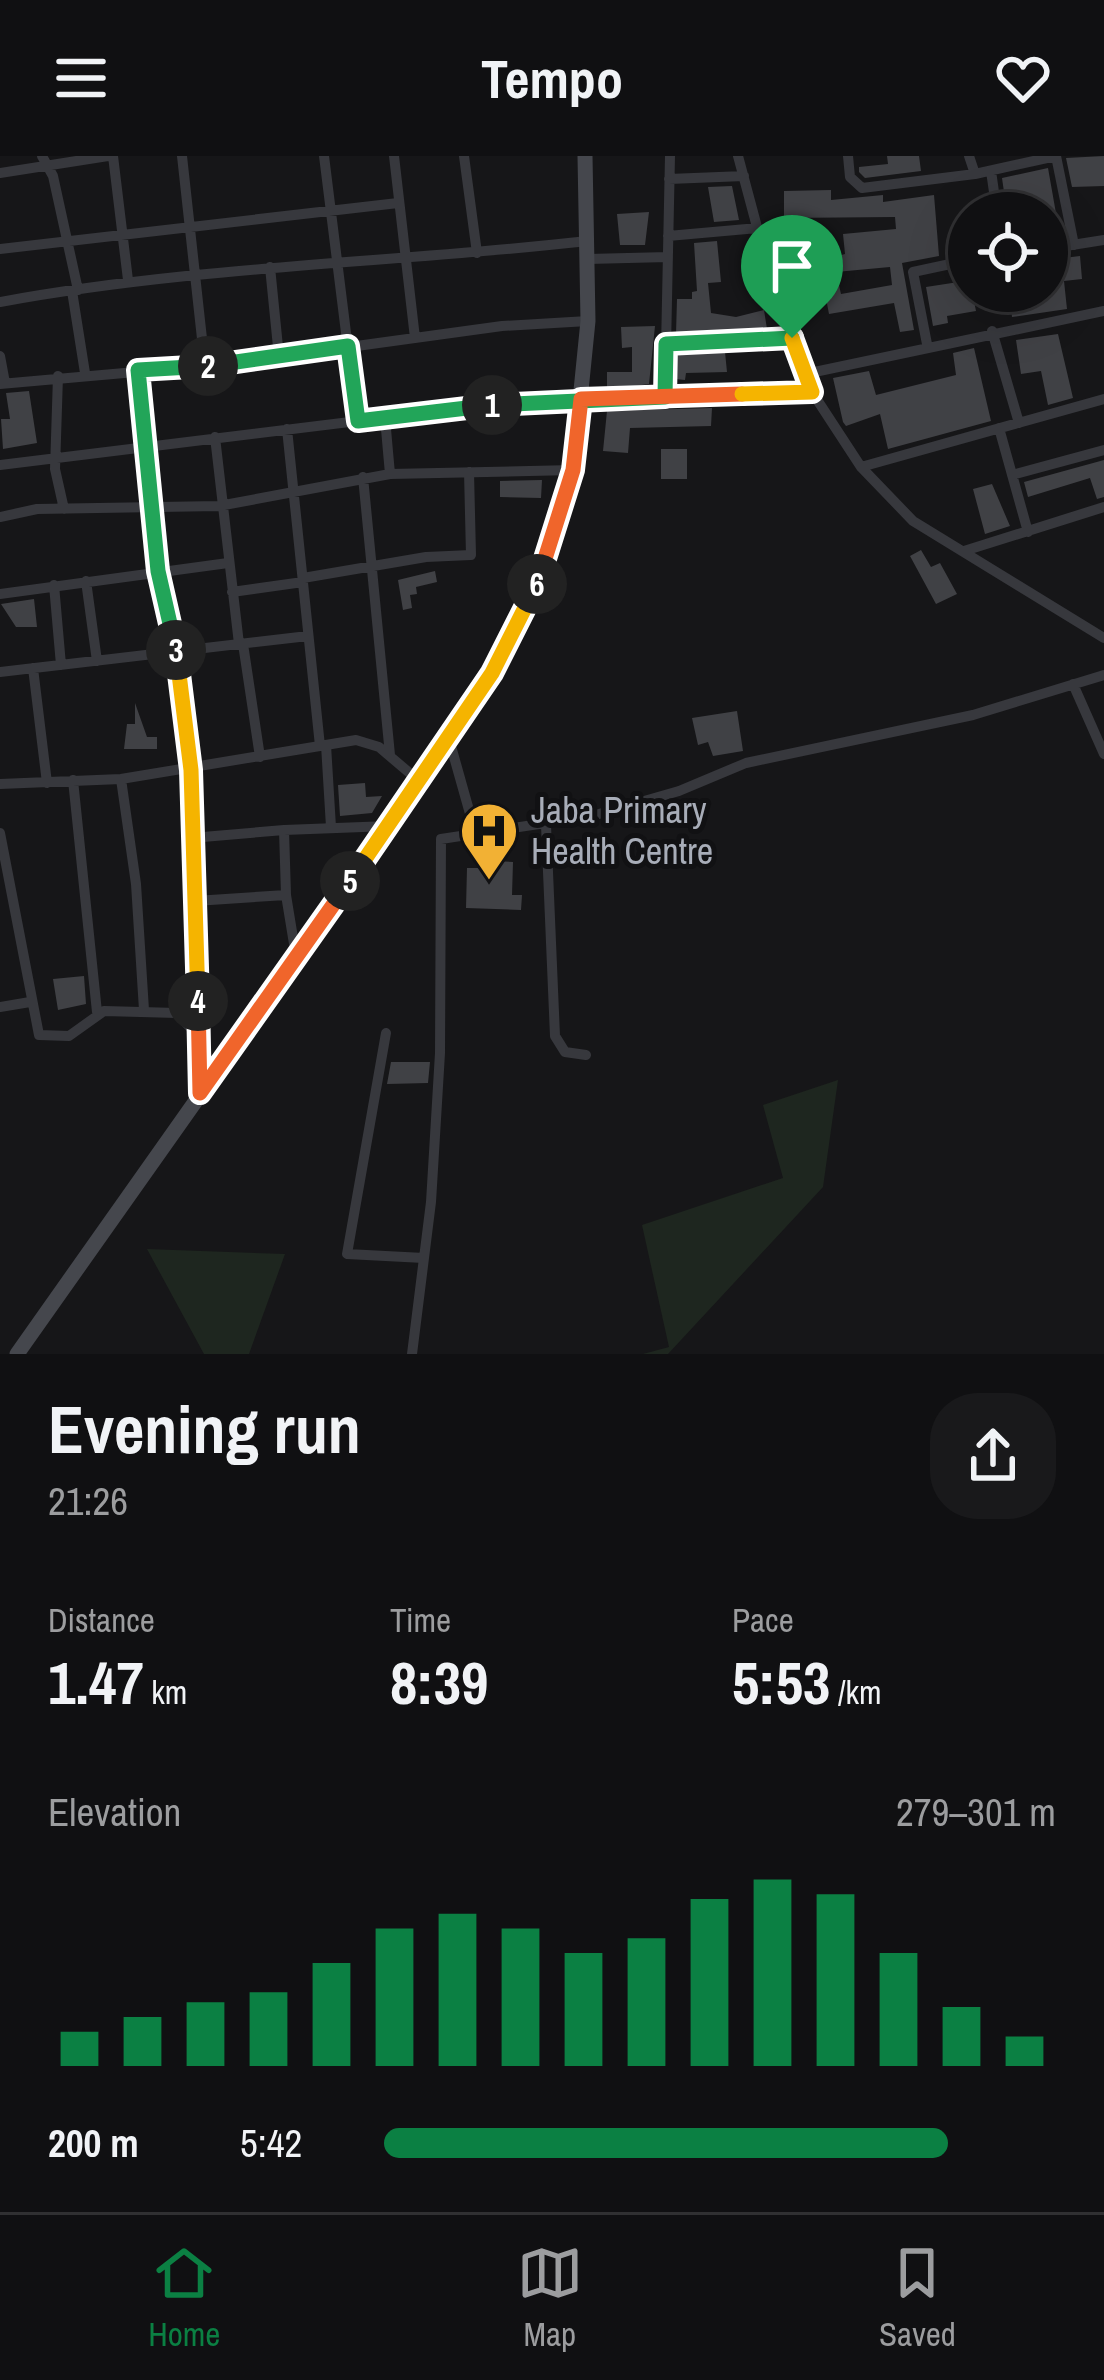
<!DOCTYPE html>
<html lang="en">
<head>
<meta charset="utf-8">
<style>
	body { margin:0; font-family:"Archivo Narrow",sans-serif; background:#19191b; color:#f1f3f6; height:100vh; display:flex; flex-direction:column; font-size:45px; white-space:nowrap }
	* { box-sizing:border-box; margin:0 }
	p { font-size:39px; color:#9c9d9f }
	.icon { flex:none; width:66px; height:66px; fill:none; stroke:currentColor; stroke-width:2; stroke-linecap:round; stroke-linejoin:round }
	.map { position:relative; height:1198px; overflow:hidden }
	.sheet { display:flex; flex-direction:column; background:#101012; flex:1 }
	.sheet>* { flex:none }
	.controls { position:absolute; left:948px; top:36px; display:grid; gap:24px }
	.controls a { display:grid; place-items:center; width:120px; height:120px; border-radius:50%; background:#101012; box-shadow:0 12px 48px #0002,0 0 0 3px #303032; font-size:60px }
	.pin { position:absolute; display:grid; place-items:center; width:102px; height:102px; color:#fff; margin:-123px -51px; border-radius:50% 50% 50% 0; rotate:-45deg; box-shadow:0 0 12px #0007 }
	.pin .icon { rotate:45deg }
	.km { position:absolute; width:60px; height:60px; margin:-30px; border-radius:50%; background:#222; color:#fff; font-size:33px; line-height:60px; text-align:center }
	.round { display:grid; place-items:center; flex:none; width:126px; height:126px; border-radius:48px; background:#19191b }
	.overview { display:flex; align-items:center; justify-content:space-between; height:204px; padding:0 48px }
	h1 { font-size:66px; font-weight:700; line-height:90px }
	.stats { display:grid; grid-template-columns:repeat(3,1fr); gap:18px; height:204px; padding:12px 48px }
	.stats div { display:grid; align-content:center }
	.stats b { font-size:60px; font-weight:700 }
	.stats small { font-size:33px; font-weight:400 }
	.stats p { font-size:33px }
	.chart { height:336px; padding:24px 48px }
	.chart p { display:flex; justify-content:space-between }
	.chart svg { width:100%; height:216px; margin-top:12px; stroke:#0b8043; stroke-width:6 }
	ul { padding:0 48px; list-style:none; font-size:39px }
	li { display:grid; grid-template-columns:192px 144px 1fr; align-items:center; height:90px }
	li i { height:30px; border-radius:15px; background:#0b8043 }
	header { display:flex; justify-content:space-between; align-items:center; height:156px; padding:0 48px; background:#101012; font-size:54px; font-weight:700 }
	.dock { display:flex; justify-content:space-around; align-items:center; height:168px; border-top:3px solid #303032; background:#101012; font-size:33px; color:#9c9d9f }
	.dock a { display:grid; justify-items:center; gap:6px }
	.dock .selected { color:#0b8043 }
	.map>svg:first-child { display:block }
	.green { fill:#1e261f }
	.building { fill:#404145; fill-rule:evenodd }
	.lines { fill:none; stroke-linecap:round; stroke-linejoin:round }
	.street { stroke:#37383d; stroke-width:10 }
	.secondary { stroke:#45474d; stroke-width:15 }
	.split-1-casing { stroke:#fff; stroke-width:24 }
	.split-2-casing { stroke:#fff; stroke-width:24 }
	.split-3-casing { stroke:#fff; stroke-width:24 }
	.split-4-casing { stroke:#fff; stroke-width:24 }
	.split-5-casing { stroke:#fff; stroke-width:24 }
	.split-6-casing { stroke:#fff; stroke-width:24 }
	.split-7-casing { stroke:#fff; stroke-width:24 }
	.split-8-casing { stroke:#fff; stroke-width:24 }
	.split-1 { stroke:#22a559; stroke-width:15 }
	.split-2 { stroke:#22a559; stroke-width:15 }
	.split-3 { stroke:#22a559; stroke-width:15 }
	.split-4 { stroke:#f5b400; stroke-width:15 }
	.split-5 { stroke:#f0652b; stroke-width:15 }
	.split-6 { stroke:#f5b400; stroke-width:15 }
	.split-7 { stroke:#f0652b; stroke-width:15 }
	.split-8 { stroke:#f5b400; stroke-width:15 }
	.labels { text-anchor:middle; stroke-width:10; stroke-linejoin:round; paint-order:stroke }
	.poi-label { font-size:36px; fill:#a8adb8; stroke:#111113; text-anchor:start }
</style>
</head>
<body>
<header><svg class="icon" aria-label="menu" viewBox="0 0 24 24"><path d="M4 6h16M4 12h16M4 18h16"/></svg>Tempo<svg class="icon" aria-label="heart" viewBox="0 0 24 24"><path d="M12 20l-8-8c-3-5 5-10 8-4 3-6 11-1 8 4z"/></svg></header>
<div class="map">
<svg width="1104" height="1198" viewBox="0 0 1104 1198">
	<rect width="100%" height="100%" fill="#161618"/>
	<path class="green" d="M838,924l-15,107 -155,167h-25l26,-7 -27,-122 141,-47 -20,-73z
		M147,1093l138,5 -36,100h-45z"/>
	<path class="building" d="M887,0h32l2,15 -56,7 -6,-6v-5l29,-3z
		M1104,0v30l-32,1 -6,-29z
		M1048,12l12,68 -13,2v-25h-40l-5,-35z
		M732,30l7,34 -25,2 -6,-35z
		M831,34v10l52,-5v7l51,-7 5,61 -37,7 12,67 -14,2 -6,-29 -65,11 -6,-31 -34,10 -5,-22 61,-17 -2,-20 53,-5 -1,-12 -111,1v-27zM890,111l2,18 -51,9 -5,-22z
		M649,56l-4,33h-25l-3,-31z
		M717,85l4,41 -13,1 3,30 25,4 28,-7 3,19 -91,5 1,-35h15v-7l5,-1 -3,-48z
		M1080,100l2,23 -18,2 3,28 -55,8 -2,-19 -36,3 2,10 -29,5 1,7 -15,3 -7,-39 39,-6 1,10h81v-31z
		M655,170l-6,58 -42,6v-18h25v-25l-10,1 -1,-21z
		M1058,178l15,64 -25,7 -7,-34 -20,3 -5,-34z
		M974,192l17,73 -103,28 -8,-35 -34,12 -3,-4 -10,-44 36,-7 7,24 80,-20 -3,-22z
		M725,196l2,20 -41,1 -1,7 -10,-1 1,-26z
		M29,235l8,52 -34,6 -2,-30h9l-4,-26z
		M712,252l-1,18 -81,2 -2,25 -25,-2 4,-40z
		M661,293h26v30h-26z
		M1104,304v37l-7,2 -7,-21 -62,19 -4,-15z
		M542,324l-1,18 -41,-1v-16z
		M992,328l18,42 -25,8 -12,-45z
		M921,394l10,17 9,-4 17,31 -21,10 -26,-48z
		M435,415l2,11 -21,5 1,7 -7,1 2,13 -9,2 -5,-30z
		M34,443l3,28h-21l-15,-23z
		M135,547l12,34h10v12h-33l3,-25h8z
		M737,555l6,40 -30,5 -5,-14 -10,3 -6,-27z
		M365,627l1,14 16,-1 -10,17 -32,3 -2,-31z
		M492,705l21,1 -1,33h10l-1,15 -55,-2 1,-40h25z
		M84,820l2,28 -28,6 -5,-31z
		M391,906h39l-2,21 -41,1z"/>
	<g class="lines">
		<path class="street" d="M42,0l11,20 25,114
			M113,0l15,124
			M182,0l23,210
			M324,0l33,265
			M394,0l21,182
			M464,0l13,97
			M738,0l37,138 37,98 49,75 52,54 191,117
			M848,0l2,21 12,11 113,-14
			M969,0l6,18 81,-18 18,89
			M991,15l6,42
			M0,17l108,-17
			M669,23l75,-3
			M668,80l90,-8
			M0,93l398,-46
			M1047,93l57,-9
			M588,103l80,-2
			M270,111l9,90
			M72,135l13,82
			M0,146c195,-36 391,-39 588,-61
			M992,175l27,92
			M666,188l126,-6
			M927,188l-14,-72 56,-12
			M0,200l5,27
			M138,215l20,200 18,81 15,118 9,268
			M805,218l299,-63
			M58,220l-3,93 9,40
			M0,228l226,-20 276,-38 86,-5
			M665,240l5,-240
			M385,262l5,56
			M999,272l29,104
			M287,273l33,317
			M215,281l24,207
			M0,309l488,-60 324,-13
			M861,311l243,-68
			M1012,319l92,-25
			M363,321l27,278
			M0,361l37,-8 182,-3 171,-32 183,-4
			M964,395l140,-44
			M303,422l123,-21 45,-2 -2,-83
			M86,425l11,80
			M54,429l7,80
			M232,436l71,-10
			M0,438l228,-31
			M243,488l17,113
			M33,512l14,115
			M0,516l308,-36
			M1073,528l31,70
			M449,583l27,96
			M326,589l5,82
			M121,623l15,105 8,126
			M73,624l24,232
			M0,628l121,-5 235,-39 23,7 40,34
			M546,669l9,211 10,16 21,3
			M284,674l105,-4
			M0,677l39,202 30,1 35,-25 73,2 23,25v55
			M191,682l93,-8 2,65 10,61
			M195,745l91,-6
			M0,851l30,-5
			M386,877l-39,221 77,4
			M412,1198l19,-152 9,-149 1,-214 151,-23 87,-25 67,-28 227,-48 131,-40"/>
		<path class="secondary" d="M17,1198l368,-521 140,-221 48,-142 15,-149 -3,-165"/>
	</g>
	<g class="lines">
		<defs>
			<path id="split-1" d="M492,249l173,-8 1,-53 126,-6"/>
			<path id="split-2" d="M208,210l140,-20 10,75 134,-16"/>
			<path id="split-3" d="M176,494l-18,-79 -20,-201 70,-4"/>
			<path id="split-4" d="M176,494l15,120 7,231"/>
			<path id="split-5" d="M198,845l2,92 150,-212"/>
			<path id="split-6" d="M350,725l142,-208 45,-89"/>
			<path id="split-7" d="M537,428l36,-114 8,-71 161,-5"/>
			<path id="split-8" d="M742,238l70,-2 -20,-54"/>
		</defs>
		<use href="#split-1" class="split-1-casing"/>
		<use href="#split-2" class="split-2-casing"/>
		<use href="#split-3" class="split-3-casing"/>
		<use href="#split-4" class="split-4-casing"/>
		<use href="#split-5" class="split-5-casing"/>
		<use href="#split-6" class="split-6-casing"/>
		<use href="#split-7" class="split-7-casing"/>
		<use href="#split-8" class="split-8-casing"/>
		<use href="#split-1" class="split-1"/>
		<use href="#split-2" class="split-2"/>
		<use href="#split-3" class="split-3"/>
		<use href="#split-4" class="split-4"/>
		<use href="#split-5" class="split-5"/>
		<use href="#split-6" class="split-6"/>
		<use href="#split-7" class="split-7"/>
		<use href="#split-8" class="split-8"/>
	</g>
	<defs>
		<symbol id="hospital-pin" viewBox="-11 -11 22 30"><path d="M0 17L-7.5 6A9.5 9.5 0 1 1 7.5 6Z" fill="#f2b134" stroke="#111113"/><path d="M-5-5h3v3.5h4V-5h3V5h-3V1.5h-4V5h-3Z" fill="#111"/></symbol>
	</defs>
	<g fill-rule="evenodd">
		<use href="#hospital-pin" x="456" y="642" width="66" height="90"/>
	</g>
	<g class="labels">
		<g class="poi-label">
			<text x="531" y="667">Jaba Primary<tspan x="531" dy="41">Health Centre</tspan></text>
		</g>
	</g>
</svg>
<div class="controls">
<a><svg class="icon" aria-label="locate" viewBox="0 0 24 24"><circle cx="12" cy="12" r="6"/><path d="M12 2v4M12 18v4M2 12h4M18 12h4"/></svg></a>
</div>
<div class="pin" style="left:792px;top:182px;background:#1e9e55"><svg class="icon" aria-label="arrive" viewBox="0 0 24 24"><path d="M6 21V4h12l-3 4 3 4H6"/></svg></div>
<b class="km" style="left:492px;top:249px">1</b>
<b class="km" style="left:208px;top:210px">2</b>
<b class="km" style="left:176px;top:494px">3</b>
<b class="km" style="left:198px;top:845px">4</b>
<b class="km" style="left:350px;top:725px">5</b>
<b class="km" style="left:537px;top:428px">6</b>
</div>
<section class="sheet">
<div class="overview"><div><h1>Evening run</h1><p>21:26</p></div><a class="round"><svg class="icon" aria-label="share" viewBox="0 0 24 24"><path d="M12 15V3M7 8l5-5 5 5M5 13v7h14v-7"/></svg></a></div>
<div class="stats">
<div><p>Distance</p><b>1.47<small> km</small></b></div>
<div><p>Time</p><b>8:39</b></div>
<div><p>Pace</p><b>5:53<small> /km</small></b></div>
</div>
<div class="chart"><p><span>Elevation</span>279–301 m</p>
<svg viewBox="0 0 160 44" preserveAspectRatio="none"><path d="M5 44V37M15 44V34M25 44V31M35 44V29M45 44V23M55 44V16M65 44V13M75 44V16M85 44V21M95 44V18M105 44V10M115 44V6M125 44V9M135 44V21M145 44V32M155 44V38"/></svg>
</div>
<ul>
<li><b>200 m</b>5:42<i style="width:84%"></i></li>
</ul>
</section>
<nav class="dock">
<a class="selected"><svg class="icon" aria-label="home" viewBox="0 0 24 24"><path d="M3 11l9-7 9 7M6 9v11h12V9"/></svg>Home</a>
<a><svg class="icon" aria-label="map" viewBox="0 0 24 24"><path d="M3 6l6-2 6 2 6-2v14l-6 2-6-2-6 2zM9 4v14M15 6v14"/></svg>Map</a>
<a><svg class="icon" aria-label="saved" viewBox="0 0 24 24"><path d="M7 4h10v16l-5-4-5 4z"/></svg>Saved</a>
</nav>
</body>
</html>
